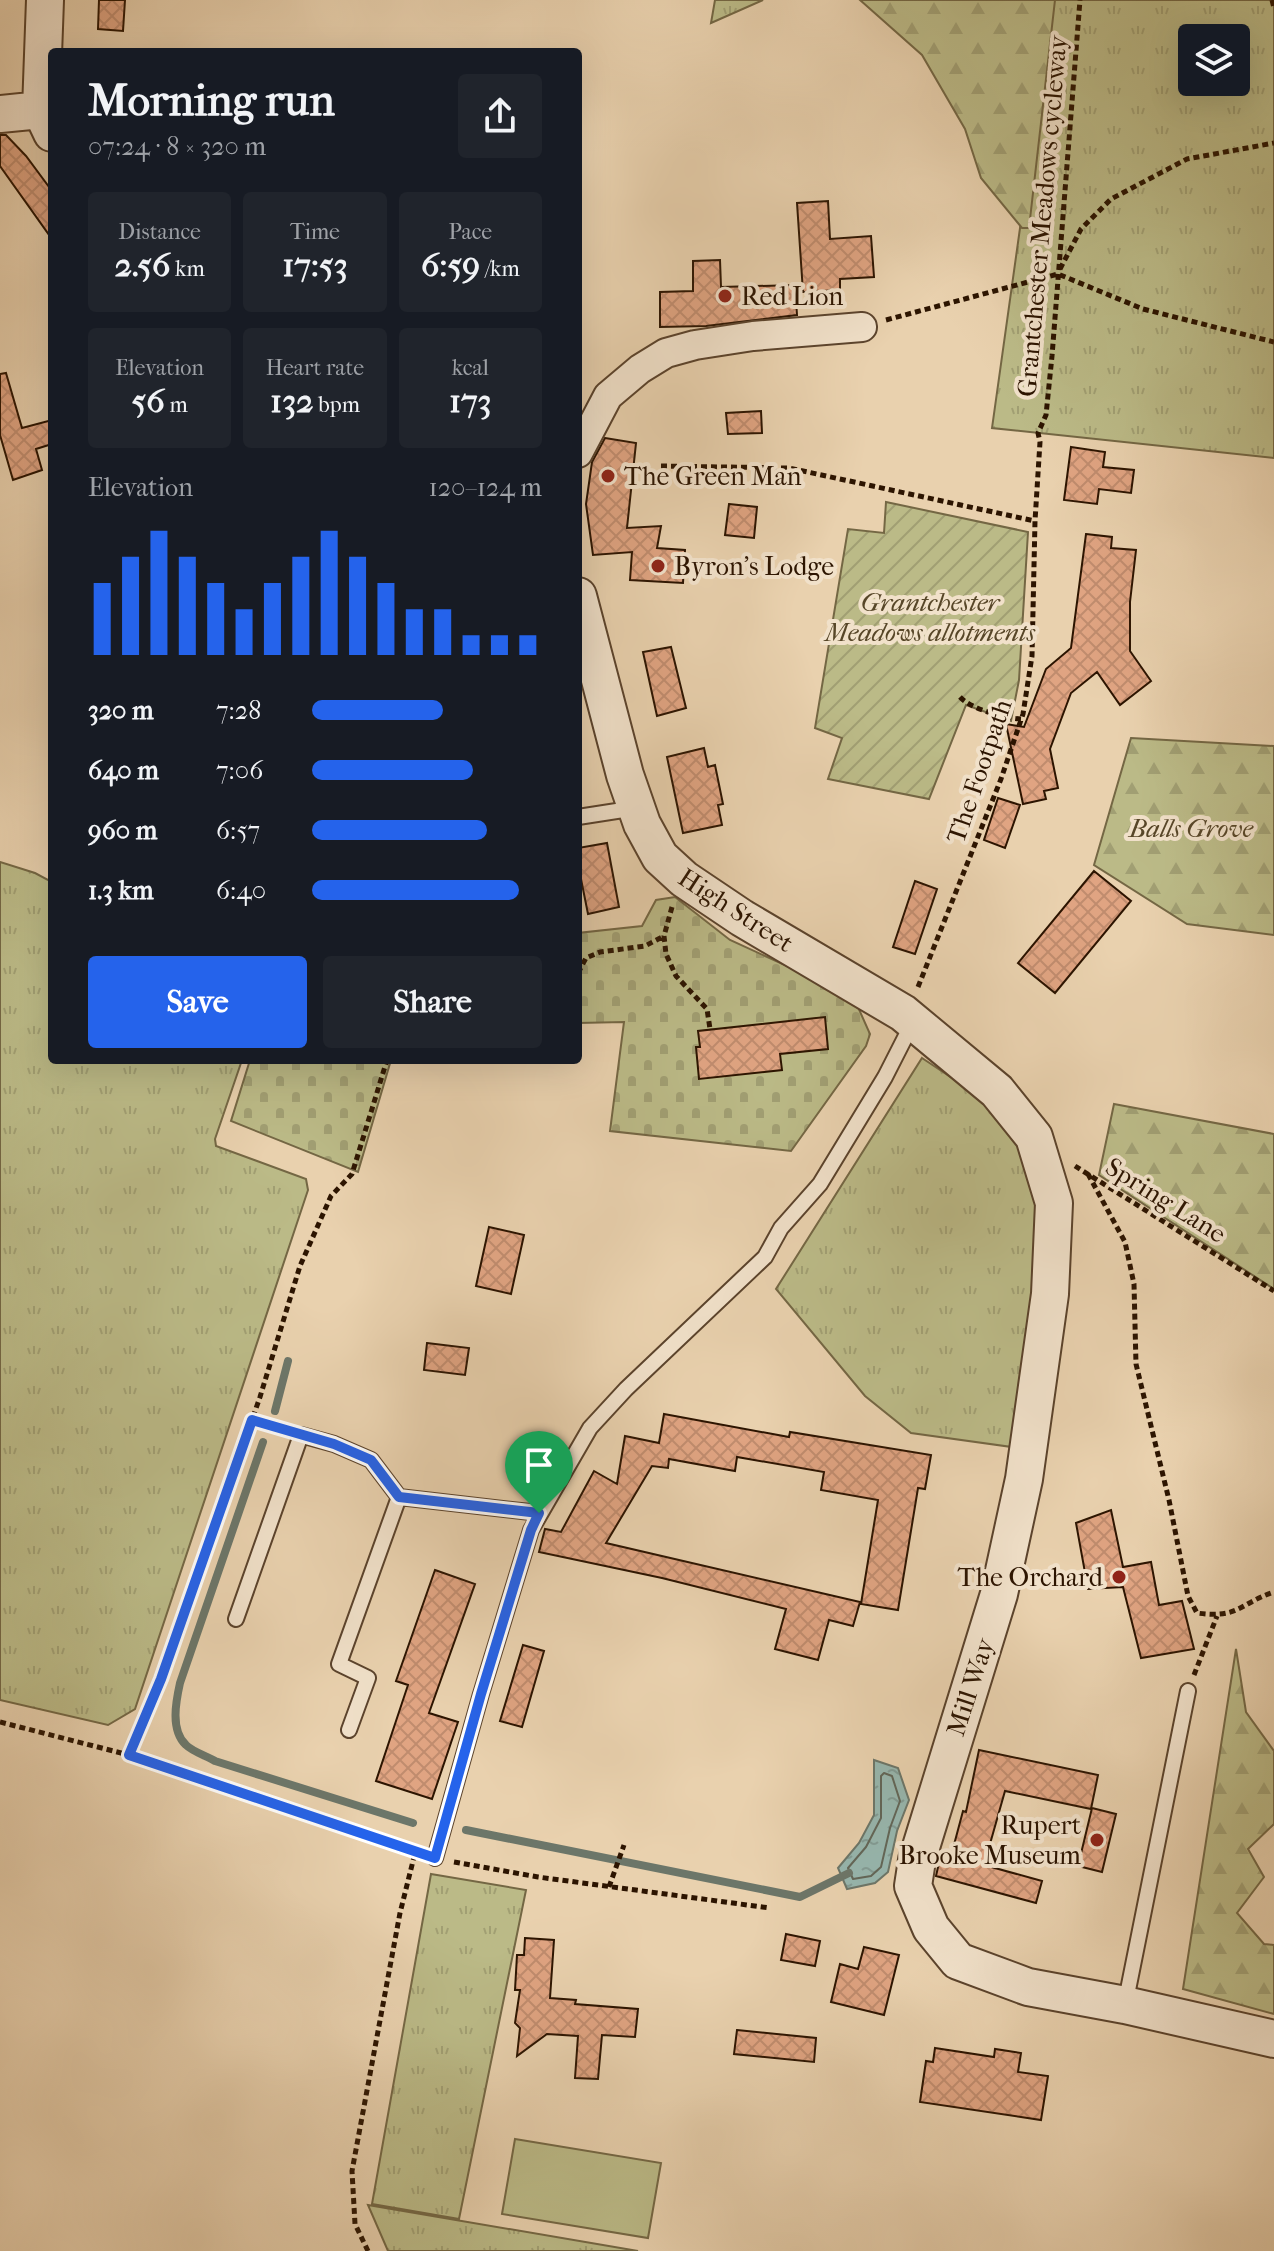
<!DOCTYPE html>
<html lang="en">
<head>
<meta charset="utf-8">
<style>
	body { margin:0; font-family:"IM FELL French Canon",serif; background:#20242c; color:#f1f3f6; height:100vh; display:flex; flex-direction:column; font-size:30px; white-space:nowrap }
	* { box-sizing:border-box; margin:0 }
	p { font-size:26px; color:#9ea1a6 }
	.icon { flex:none; width:44px; height:44px; fill:none; stroke:currentColor; stroke-width:2; stroke-linecap:round; stroke-linejoin:round }
	.map { position:relative; flex:1; overflow:hidden }
	.sheet { position:absolute; left:48px; top:48px; width:534px; height:1016px; display:flex; flex-direction:column; background:#171b24; border-radius:8px; box-shadow:0 8px 32px #0002 }
	.sheet>* { flex:none }
	.controls { position:absolute; left:1178px; top:24px; display:grid; gap:16px }
	.controls a { display:grid; place-items:center; width:72px; height:72px; border-radius:8px; background:#171b24; box-shadow:0 8px 32px #0002; font-size:40px }
	.pin { position:absolute; display:grid; place-items:center; width:68px; height:68px; color:#fff; margin:-82px -34px; border-radius:50% 50% 50% 0; rotate:-45deg; box-shadow:0 0 8px #0007 }
	.pin .icon { rotate:45deg }
	.round { display:grid; place-items:center; flex:none; width:84px; height:84px; border-radius:8px; background:#20242c }
	.headline { display:flex; align-items:center; justify-content:space-between; height:136px; padding:0 40px }
	h1 { font-size:44px; font-weight:800; line-height:60px }
	.metrics { display:grid; grid-template-columns:repeat(3,1fr); gap:12px; height:136px; padding:8px 40px }
	.metrics div { display:grid; align-content:center; border-radius:8px; background:#20242c; text-align:center }
	.metrics b { font-size:34px; font-weight:800 }
	.metrics small { font-size:22px; font-weight:400 }
	.metrics p { font-size:22px }
	.chart { height:224px; padding:16px 40px }
	.chart p { display:flex; justify-content:space-between }
	.chart svg { width:100%; height:144px; margin-top:8px; stroke:#2563eb; stroke-width:6 }
	.button { display:flex; gap:16px; margin-top:auto; padding:16px 40px }
	.button a { flex:1; height:92px; border-radius:8px; background:#2563eb; color:#fff; font-size:32px; font-weight:800; line-height:92px; text-align:center }
	.button a+a { background:#20242c; color:#f1f3f6 }
	ul { padding:0 40px; list-style:none; font-size:26px }
	li { display:grid; grid-template-columns:128px 96px 1fr; align-items:center; height:60px }
	li i { height:20px; border-radius:10px; background:#2563eb }
	.map>svg:first-child { display:block }
	.grass { fill:url(#grass-tufts); stroke:#746744; stroke-width:2; fill-rule:evenodd }
	.forest { fill:url(#forest-firs); stroke:#746744; stroke-width:2 }
	.cemetery { fill:url(#cemetery-stones); stroke:#746744; stroke-width:2 }
	.garden { fill:url(#garden-furrows); stroke:#746744; stroke-width:2 }
	.pitch { fill:#bbba87; stroke:#746744; stroke-width:2 }
	.water { fill:url(#water-ripples); stroke:#6c7669; stroke-width:2 }
	.lines { fill:none; stroke-linecap:round; stroke-linejoin:round }
	.shore { stroke:#626658; stroke-width:2 }
	.stream { stroke:#6c7669; stroke-width:8 }
	.building { fill:url(#building-cross-hatch); stroke:#2c1400; stroke-width:2 }
	.service-casing { stroke:#5b432c; stroke-width:18 }
	.minor-casing { stroke:#5b432c; stroke-width:32 }
	.tertiary-casing { stroke:#5b432c; stroke-width:40 }
	.path { stroke:#2c1400; stroke-width:5; stroke-dasharray:6 4; stroke-linecap:butt }
	.service { stroke:#f1e1ca; stroke-width:14 }
	.minor { stroke:#f1e1ca; stroke-width:28 }
	.tertiary { stroke:#f1e1ca; stroke-width:36 }
	.route-casing { stroke:#fff; stroke-width:16 }
	.route { stroke:#2563eb; stroke-width:10 }
	.poi-dot { fill:#8f2418; stroke:#f1e1ca; stroke-width:3 }
	.labels { text-anchor:middle; stroke-width:8; stroke-linejoin:round; paint-order:stroke }
	.street-label { font-size:26px; fill:#2c1400; stroke:#f1e1ca }
	.poi-label { font-size:26px; fill:#2c1400; stroke:#f1e1ca; text-anchor:start }
	.park-label { font-size:26px; font-style:italic; fill:#574628; stroke:#f1e1ca }
</style>
</head>
<body>
<div class="map">
<svg width="1274" height="2251" viewBox="0 0 1274 2251">
	<defs>
		<pattern id="grass-tufts" width="24" height="20" patternUnits="userSpaceOnUse" patternTransform="scale(2)"><rect width="24" height="20" fill="#bbba87"/><path d="M3 7l-1-3M5 7V3M7 7l1-3M15 17l-1-3M17 17v-4M19 17l1-3" fill="none" stroke="#a19f73"/></pattern>
		<pattern id="forest-firs" width="22" height="20" patternUnits="userSpaceOnUse" patternTransform="scale(2)"><rect width="22" height="20" fill="#bbba87"/><path d="M5 1l3.5 6h-7zM16 11l3.5 6h-7z" fill="#a19f73"/></pattern>
		<pattern id="cemetery-stones" width="16" height="16" patternUnits="userSpaceOnUse" patternTransform="scale(2)"><rect width="16" height="16" fill="#bbba87"/><path d="M2 7V4a2 2 0 0 1 4 0v3zM10 15v-3a2 2 0 0 1 4 0v3z" fill="#a19f73"/></pattern>
		<pattern id="garden-furrows" width="10" height="10" patternUnits="userSpaceOnUse" patternTransform="scale(2)"><rect width="10" height="10" fill="#bbba87"/><path d="M-1 1l2-2M0 10L10 0M9 11l2-2" fill="none" stroke="#a19f73"/></pattern>
		<pattern id="water-ripples" width="26" height="14" patternUnits="userSpaceOnUse" patternTransform="scale(2)"><rect width="26" height="14" fill="#97b7af"/><path d="M2 4q2-2 4 0t4 0M15 11q2-2 4 0t4 0" fill="none" stroke="#829c95"/></pattern>
		<pattern id="building-cross-hatch" width="8" height="8" patternUnits="userSpaceOnUse" patternTransform="scale(2)"><rect width="8" height="8" fill="#e0a482"/><path d="M0 0l8 8M0 8l8-8" fill="none" stroke="#c08c6e"/></pattern>
	</defs>
	<rect width="100%" height="100%" fill="#e9d1ae"/>
	<filter id="stains"><feTurbulence type="fractalNoise" baseFrequency=".0025" numOctaves="4"/><feColorMatrix values="0 0 0 0 .2 0 0 0 0 .09 0 0 0 0 .02 0 0 0 .5 -.17"/></filter>
	<radialGradient id="worn" r=".72"><stop offset=".6" stop-color="#630" stop-opacity="0"/><stop offset="1" stop-color="#630" stop-opacity=".3"/></radialGradient>
	<path class="grass" d="M715,0h48l-52,23z
		M1052,0h222v458l-282,-30zM1192,38h44v44h-44z
		M0,862l35,11 17,9v178h190l-27,79 1,7 90,33 2,11 -173,519 -27,16 -108,-25z
		M922,1058l54,36 60,72 8,59 -32,222 -101,-14 -46,-37 -89,-107z
		M431,1874l95,16 -67,329 -87,-15z
		M368,2205l270,46h-250z"/>
	<path class="forest" d="M860,0h195l-26,228h-7l-41,-50 -16,-49 -43,-74z
		M1131,738l143,8v189l-87,-11 -93,-59z
		M1114,1104l160,30v155l-175,-114z
		M1236,1649l10,63 28,39v73l-26,25 16,28 -27,36 27,31 10,1v69l-91,-25z"/>
	<path class="cemetery" d="M675,897l55,43 123,56 17,38 -4,12 -75,105 -181,-20 14,-109 -46,1v-90l64,-7 14,-26z
		M250,1060h141l-33,112 -127,-51z"/>
	<path class="garden" d="M886,502l142,30 -9,148 -8,41 -45,-16 -37,94 -101,-20 14,-41 -27,-10 33,-199 36,4z"/>
	<path class="pitch" d="M515,2139l146,24 -13,75 -146,-24z"/>
	<path class="water" d="M874,1760l24,8 11,32 -12,31 -9,41 -13,11 -28,6 -9,-21 21,-25 15,-28z"/>
	<g class="lines">
		<path class="shore" d="M884,1773l8,3 8,25 -10,27 -9,39 -10,9 -18,3 -5,-11 18,-21 15,-29v-42z"/>
		<path class="stream" d="M275,1411l13,-50
			M263,1442l-83,241c-4,18 -10,47 6,62 7,7 21,11 29,16l198,62
			M466,1830l334,67 49,-24"/>
	</g>
	<path class="building" d="M99,0h26l-2,31 -25,-2z
		M0,135h6l20,21 26,35v48l-52,-73z
		M828,201l2,38 41,-3 3,41 -34,2v11l-37,2 -6,-89z
		M720,260l1,27 74,-2 2,30 -91,11 -46,1v-35l33,-1v-30z
		M6,373l16,55 30,-8v24l-16,5 6,21 -29,10 -13,-45v-61z
		M761,411l1,22 -34,1 -2,-21z
		M605,438l31,5 -9,85 34,-2 -4,22 28,2 -2,33 -53,-3 2,-28 -39,3 -7,-51 6,-42z
		M1071,447l34,5 -2,15 31,3 -3,23 -32,-4 -2,15 -33,-4z
		M729,504l28,3 -3,31 -29,-3z
		M1086,534l26,3 -1,11 25,2 -6,52v49l21,30 -31,24 -23,-33 -26,21 -21,56 8,39 -14,3 2,8 -23,5 -17,-80 18,3 22,-58 25,-21z
		M671,647l15,61 -29,8 -14,-64z
		M704,748l4,19 7,-2 8,39 -5,1 4,20 -39,8 -16,-76z
		M998,798l22,7 -15,43 -21,-8z
		M607,843l12,64 -31,7 -10,-50v-16z
		M1094,871l37,30 -76,92 -37,-30z
		M915,881l22,8 -22,65 -22,-7z
		M825,1017l3,32 -48,5 2,16 -83,9 -3,-32h4l-2,-16z
		M489,1227l35,8 -13,59 -35,-8z
		M427,1343l42,5 -4,27 -41,-5z
		M664,1414l125,23 1,-5 141,23 -6,34 -7,-1 -20,122 -37,-6 17,-104 -57,-10 3,-18 -87,-15 -2,14 -66,-12 -1,9 -16,-2 -46,77 254,59 -7,24 -24,-6 -11,40 -43,-11 11,-40 -124,-31 -123,-26 6,-23 16,3 33,-61 23,13 8,-48 34,7z
		M1111,1510l12,57 28,-5 8,43 23,-4 12,48 -53,9 -18,-71 -35,2 -12,-66z
		M435,1570l40,14 -46,129 29,9 -26,77 -56,-18 32,-96 -12,-4z
		M523,1645l21,6 -22,76 -22,-6z
		M979,1750l119,25 -7,34 -86,-18 -21,74 58,16 -6,22 -100,-27 5,-22 10,2 12,-45 3,1z
		M1092,1808l24,6 -14,58 -24,-6z
		M786,1934l34,7 -5,25 -34,-6z
		M525,1938l29,2 -4,58 26,2 -1,4 63,5 -3,28 -33,-2 -4,44 -23,-1 3,-42 -31,-2 -30,22 3,-28 -5,-5 5,-33h-5l2,-35h7z
		M864,1947l35,8 -15,60 -53,-13 9,-38 18,5z
		M737,2030l79,8 -2,24 -80,-8z
		M935,2048l59,9 1,-8 26,4 -3,19 30,4 -7,44 -121,-18 6,-41 7,1z"/>
	<g class="lines">
		<defs>
			<path id="service" d="M578,817l58,-9
				M236,1619l65,-184 33,9 37,16 28,37
				M349,1730l19,-52 -29,-14 60,-167 140,16
				M435,1858l46,-164 50,-164 59,-102 36,-39 139,-132 16,-29 39,-44 65,-107 28,-55
				M1125,2005l63,-314"/>
			<path id="minor" d="M578,453l30,-57 32,-27 26,-16 29,-8 58,-9 109,-9"/>
			<path id="tertiary" d="M45,0l-4,110 11,23
				M0,114l41,-4
				M578,596l47,179 17,49 18,33 24,22 58,39 161,95 94,78 37,46 20,66 -4,91 -26,185 -25,115 -82,266 -4,26 18,42 27,33 70,26 97,18 149,34"/>
		</defs>
		<use href="#service" class="service-casing"/>
		<use href="#minor" class="minor-casing"/>
		<use href="#tertiary" class="tertiary-casing"/>
		<path class="path" d="M1272,0l2,8
			M1060,269l21,-40 30,-30 76,-40 87,-16
			M886,320l172,-46 85,35 131,33
			M661,466l128,2 246,53
			M960,697c11,12 44,21 61,22
			M672,907l-8,29 2,18 10,22 31,33 3,20
			M578,973l8,-15 14,-6 45,-6 19,-10
			M918,987l83,-208 22,-65 9,-58 3,-135 5,-79 -2,-9 8,-18 6,-59 28,-356
			M1075,1166l199,125
			M1088,1174l37,68 9,42 2,80 33,136 19,96 9,17c42,6 43,-10 77,-21
			M252,1420l29,9
			M1194,1675l23,-59
			M0,1722l129,33 289,98
			M129,1755l17,-35 15,-41 99,-282 40,-131 31,-70 21,-22 35,-114
			M454,1862l84,15 232,31
			M609,1887l15,-42
			M368,2251l-13,-27 -3,-53 48,-258 14,-56"/>
		<use href="#service" class="service"/>
		<use href="#minor" class="minor"/>
		<use href="#tertiary" class="tertiary"/>
	</g>
	<g class="lines">
		<defs>
			<path id="route" d="M252,1420l82,24 37,16 28,37 140,16 -8,17 -50,164 -46,164 -306,-103 32,-76z"/>
		</defs>
		<use href="#route" class="route-casing"/>
		<use href="#route" class="route"/>
	</g>
	<g class="poi-dot">
		<circle cx="725" cy="296" r="8"/>
		<circle cx="608" cy="476" r="8"/>
		<circle cx="658" cy="566" r="8"/>
		<circle cx="1119" cy="1577" r="8"/>
		<circle cx="1097" cy="1840" r="8"/>
	</g>
	<g class="labels">
		<g class="street-label">
			<text transform="translate(1042 216) rotate(-85)" y="9">Grantchester Meadows cycleway</text>
			<text transform="translate(979 771) rotate(-71)" y="9">The Footpath</text>
			<text transform="translate(736 910) rotate(33)" y="9">High Street</text>
			<text transform="translate(1166 1200) rotate(32)" y="9">Spring Lane</text>
			<text transform="translate(970 1687) rotate(-72)" y="9">Mill Way</text>
		</g>
		<g class="poi-label">
			<text x="741" y="305">Red Lion</text>
			<text x="624" y="485">The Green Man</text>
			<text x="674" y="575">Byron's Lodge</text>
			<text x="1103" y="1586" text-anchor="end">The Orchard</text>
			<text x="1081" y="1834" text-anchor="end">Rupert<tspan x="1081" dy="30">Brooke Museum</tspan></text>
		</g>
		<g class="park-label">
			<text x="930" y="611">Grantchester<tspan x="930" dy="30">Meadows allotments</tspan></text>
			<text x="1191" y="837">Balls Grove</text>
		</g>
	</g>
	<rect width="100%" height="100%" filter="url(#stains)"/>
	<rect width="100%" height="100%" fill="url(#worn)"/>
</svg>
<div class="controls">
<a><svg class="icon" aria-label="layers" viewBox="0 0 24 24"><path d="M12 4l9 5-9 5-9-5zM3 14l9 5 9-5"/></svg></a>
</div>
<div class="pin" style="left:539px;top:1513px;background:#1e9e55"><svg class="icon" aria-label="arrive" viewBox="0 0 24 24"><path d="M6 21V4h12l-3 4 3 4H6"/></svg></div>
<section class="sheet">
<div class="headline"><div><h1>Morning run</h1><p>07:24 · 8 × 320 m</p></div><a class="round"><svg class="icon" aria-label="share" viewBox="0 0 24 24"><path d="M12 15V3M7 8l5-5 5 5M5 13v7h14v-7"/></svg></a></div>
<div class="metrics">
<div><p>Distance</p><b>2.56<small> km</small></b></div>
<div><p>Time</p><b>17:53</b></div>
<div><p>Pace</p><b>6:59<small> /km</small></b></div>
</div>
<div class="metrics">
<div><p>Elevation</p><b>56<small> m</small></b></div>
<div><p>Heart rate</p><b>132<small> bpm</small></b></div>
<div><p>kcal</p><b>173</b></div>
</div>
<div class="chart"><p><span>Elevation</span>120–124 m</p>
<svg viewBox="0 0 160 44" preserveAspectRatio="none"><path d="M5 44V22M15 44V14M25 44V6M35 44V14M45 44V22M55 44V30M65 44V22M75 44V14M85 44V6M95 44V14M105 44V22M115 44V30M125 44V30M135 44V38M145 44V38M155 44V38"/></svg>
</div>
<ul>
<li><b>320 m</b>7:28<i style="width:57%"></i></li>
<li><b>640 m</b>7:06<i style="width:70%"></i></li>
<li><b>960 m</b>6:57<i style="width:76%"></i></li>
<li><b>1.3 km</b>6:40<i style="width:90%"></i></li>
</ul>
<div class="button"><a>Save</a><a>Share</a></div>
</section>
</div>
</body>
</html>
